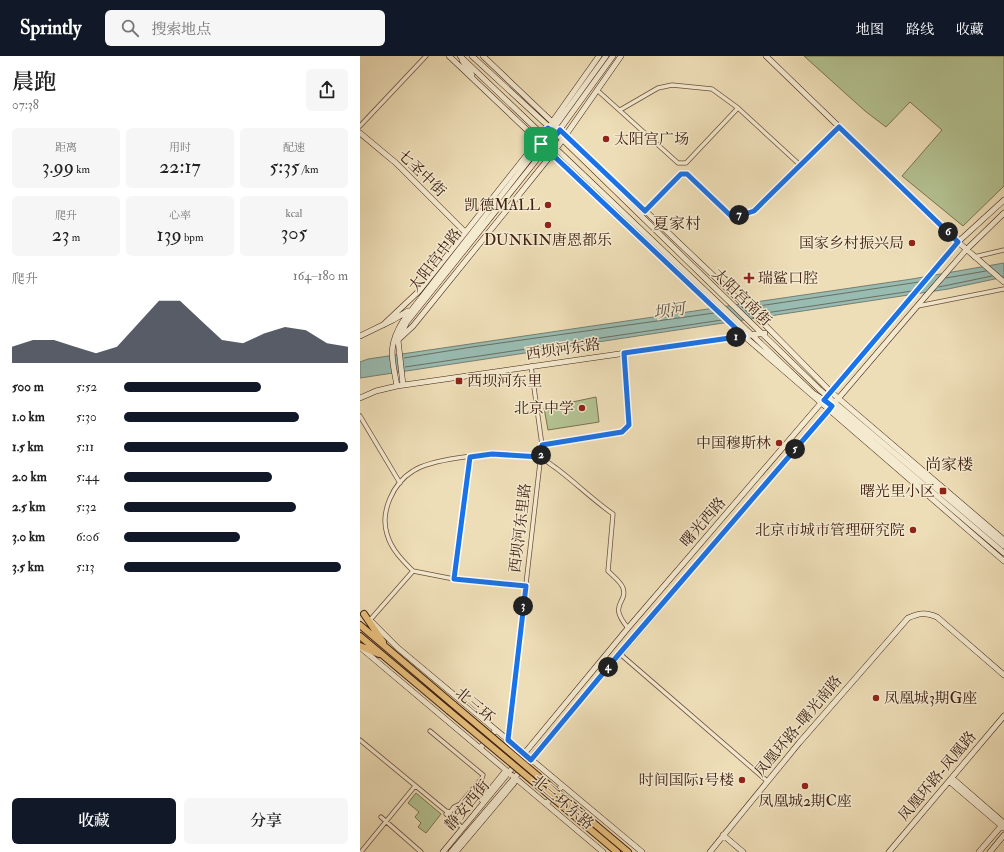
<!DOCTYPE html>
<html lang="zh">
<head>
<meta charset="utf-8">
<style>
	body { margin:0; font-family:"IM FELL Double Pica","Noto Serif SC",serif; background:#f6f6f6; color:#222; height:100vh; display:flex; flex-direction:column; font-size:15px; white-space:nowrap }
	* { box-sizing:border-box; margin:0 }
	p { font-size:13px; color:#767676 }
	.icon { flex:none; width:22px; height:22px; fill:none; stroke:currentColor; stroke-width:2; stroke-linecap:round; stroke-linejoin:round }
	.map { position:relative; flex:1; overflow:hidden }
	.drawer { display:flex; flex-direction:column; background:#fff; width:360px }
	.drawer>* { flex:none }
	.pin { position:absolute; display:grid; place-items:center; width:34px; height:34px; color:#fff; margin:-17px; border-radius:8px; box-shadow:0 2px 6px #0006 }
	.km { position:absolute; width:20px; height:20px; margin:-10px; border-radius:50%; background:#222; color:#fff; font-size:11px; line-height:20px; text-align:center }
	.round { display:grid; place-items:center; flex:none; width:42px; height:42px; border-radius:6px; background:#f6f6f6 }
	.summary { display:flex; align-items:center; justify-content:space-between; height:68px; padding:0 12px }
	h1 { font-size:22px; font-weight:600; line-height:30px }
	.stats { display:grid; grid-template-columns:repeat(3,1fr); gap:6px; height:68px; padding:4px 12px }
	.stats div { display:grid; align-content:center; border-radius:6px; background:#f6f6f6; text-align:center }
	.stats b { font-size:20px; font-weight:600 }
	.stats small { font-size:11px; font-weight:400 }
	.stats p { font-size:11px }
	.chart { height:112px; padding:8px 12px }
	.chart p { display:flex; justify-content:space-between }
	.chart svg { width:100%; height:72px; margin-top:4px; fill:#111827; opacity:.7 }
	.cta { display:flex; gap:8px; margin-top:auto; padding:8px 12px }
	.cta a { flex:1; height:46px; border-radius:6px; background:#111827; color:#fff; font-size:16px; font-weight:600; line-height:46px; text-align:center }
	.cta a+a { background:#f6f6f6; color:#222 }
	ul { padding:0 12px; list-style:none; font-size:13px }
	li { display:grid; grid-template-columns:64px 48px 1fr; align-items:center; height:30px }
	li i { height:10px; border-radius:5px; background:#111827 }
	header { display:flex; align-items:center; gap:24px; box-sizing:border-box; height:56px; padding:0 20px; background:#111827; color:#fff }
	header strong { font-size:19px }
	nav { display:flex; gap:22px; margin-inline-start:auto; font-size:14px }
	.search { width:280px; height:36px; background:#f6f6f6; display:flex; align-items:center; gap:10px; box-sizing:border-box; padding:0 14px; border-radius:6px; color:#767676; font-size:15px }
	main { display:flex; flex:1; min-height:0 }
	.map>svg:first-child { display:block }
	.green { fill:#b4c292; stroke:#7a7252 }
	.water { fill:#99bcb2; stroke:#757e72 }
	.lines { fill:none; stroke-linecap:round; stroke-linejoin:round }
	.shore { stroke:#6c6e62; stroke-width:1 }
	.street-casing { stroke:#6c503c; stroke-width:5 }
	.secondary-casing { stroke:#402113; stroke-width:6 }
	.highway-casing { stroke:#402113; stroke-width:8 }
	.street { stroke:#f4ead0; stroke-width:3.5 }
	.secondary { stroke:#f4ead0; stroke-width:5 }
	.highway { stroke:#e7bf7c; stroke-width:6 }
	.highway-bridge-casing { stroke:#402113; stroke-width:8; stroke-linecap:butt }
	.highway-bridge { stroke:#e7bf7c; stroke-width:6 }
	.route-casing { stroke:#fff; stroke-width:8 }
	.route { stroke:#1a73e8; stroke-width:5 }
	.poi-dot { fill:#8f2418; stroke:#f4ead0; stroke-width:1.5 }
	.labels { text-anchor:middle; stroke-width:3; stroke-linejoin:round; paint-order:stroke }
	.poi-label { font-size:15px; fill:#402113; stroke:#f4ead0; text-anchor:end }
	.street-label { font-size:15px; fill:#402113; stroke:#f4ead0 }
	.neighbourhood-label { font-size:16px; fill:#402113; stroke:#f4ead0 }
	.water-label { font-size:16px; font-style:italic; fill:#5b5043; stroke:#f4ead0 }
</style>
</head>
<body>
<header>
<strong>Sprintly</strong>
<div class="search"><svg class="icon" aria-label="search" viewBox="0 0 24 24"><circle cx="10" cy="10" r="6"/><path d="M15 15l6 6"/></svg>搜索地点</div>
<nav><a>地图</a><a>路线</a><a>收藏</a></nav>
</header>
<main>
<section class="drawer">
<div class="summary"><div><h1>晨跑</h1><p>07:38</p></div><a class="round"><svg class="icon" aria-label="share" viewBox="0 0 24 24"><path d="M12 15V3M7 8l5-5 5 5M5 13v7h14v-7"/></svg></a></div>
<div class="stats">
<div><p>距离</p><b>3.99<small> km</small></b></div>
<div><p>用时</p><b>22:17</b></div>
<div><p>配速</p><b>5:35<small> /km</small></b></div>
</div>
<div class="stats">
<div><p>爬升</p><b>23<small> m</small></b></div>
<div><p>心率</p><b>139<small> bpm</small></b></div>
<div><p>kcal</p><b>305</b></div>
</div>
<div class="chart"><p><span>爬升</span>164–180 m</p>
<svg viewBox="0 0 160 44" preserveAspectRatio="none"><path d="M0 44V34L10 30L20 30L30 34L40 38L50 34L60 20L70 6L80 6L90 18L100 30L110 32L120 26L130 22L140 24L150 32L160 34V44z"/></svg>
</div>
<ul>
<li><b>500 m</b>5:52<i style="width:61%"></i></li>
<li><b>1.0 km</b>5:30<i style="width:78%"></i></li>
<li><b>1.5 km</b>5:11<i style="width:100%"></i></li>
<li><b>2.0 km</b>5:44<i style="width:66%"></i></li>
<li><b>2.5 km</b>5:32<i style="width:77%"></i></li>
<li><b>3.0 km</b>6:06<i style="width:52%"></i></li>
<li><b>3.5 km</b>5:13<i style="width:97%"></i></li>
</ul>
<div class="cta"><a>收藏</a><a>分享</a></div>
</section>
<div class="map">
<svg width="644" height="796" viewBox="0 0 644 796">
	<rect width="100%" height="100%" fill="#eedeb7"/>
	<filter id="stains"><feTurbulence type="fractalNoise" baseFrequency=".005" numOctaves="4"/><feColorMatrix values="0 0 0 0 .2 0 0 0 0 .09 0 0 0 0 .02 0 0 0 .5 -.17"/></filter>
	<radialGradient id="worn" r=".72"><stop offset=".6" stop-color="#630" stop-opacity="0"/><stop offset="1" stop-color="#630" stop-opacity=".3"/></radialGradient>
	<path class="green" d="M444,0h200v130l-41,40 -61,-50 40,-46 -32,-28 -24,25 -21,-16z
		M236,341l3,25 -51,8 -4,-22z
		M56,737l25,21 -15,19 -8,-6 3,-4 -6,-6 4,-5 -11,-9z"/>
	<path class="water" d="M644,207v14l-56,12 -588,89v-16l8,-3 544,-80z"/>
	<g class="lines">
		<path class="shore" d="M586,222l40,-7
			M579,231l53,-11
			M392,251l167,-25
			M399,258l153,-23
			M44,302l68,-11 242,-34
			M45,311l317,-47"/>
		<defs>
			<path id="street" d="M237,34l81,73h8l52,-55
				M260,54l38,-22 14,-3 40,4 26,19 62,57
				M0,70l66,-70
				M285,155l36,-37h6l44,42 11,-1 12,-4 85,-84
				M614,201l30,-7
				M558,250l86,-17
				M0,360l40,67
				M182,389l80,-13 7,-7 -5,-72
				M53,515l41,8 71,7
				M94,523l16,-122
				M10,564l43,-49c-11,-11 -22,-22 -26,-37 -7,-22 6,-51 26,-63 18,-12 73,-18 95,-16 9,1 25,-1 33,3 5,2 10,7 15,10 20,15 37,32 57,46l-5,57c5,5 13,11 15,17 5,16 -16,15 5,40
				M259,597l148,128
				M70,675l53,44 -1,3 -22,26 -6,3 -6,8
				M0,684l86,71 4,1
				M148,684l34,-295 -11,-79
				M86,758l17,14
				M21,761l40,35
				M1,796l54,-66"/>
			<path id="secondary" d="M89,0l295,280 260,225
				M100,0l86,82 4,5 263,250 11,7 180,153
				M112,0l89,82 259,252 184,156
				M123,0l279,266 69,70 173,148
				M406,0l192,186 46,40
				M102,4l10,15
				M194,72l52,-72
				M0,77l36,30 69,69
				M23,269l36,-34 129,-163 51,-72
				M0,280l33,-16 15,-9
				M38,284l15,-14 143,-177 65,-93
				M43,329l-5,-45 9,-18 143,-179 63,-87
				M37,330c-5,-28 -10,-39 6,-65l140,-179
				M0,342l16,-7 21,-5 368,-53
				M12,566l26,26 244,204
				M1,592l242,204
				M120,692l16,-18
				M592,722l52,45
				M589,725l55,47
				M122,744l24,-30
				M186,748l16,-18
				M363,779l20,17
				M83,796l185,-224 193,-225 137,-161 46,-42
				M91,796l468,-548 47,-54 38,-37
				M96,796l58,-69
				M350,796l89,-109 109,-125c11,-5 18,-6 29,-1l67,58
				M529,796l115,-136
				M619,796l24,-28
				M630,796l14,-17"/>
			<path id="highway" d="M4,558l19,28
				M0,569l94,80
				M0,580l89,75
				M0,590l19,8
				M230,764l38,32
				M225,769l32,27"/>
		</defs>
		<use href="#street" class="street-casing"/>
		<use href="#secondary" class="secondary-casing"/>
		<use href="#highway" class="highway-casing"/>
		<use href="#street" class="street"/>
		<use href="#secondary" class="secondary"/>
		<use href="#highway" class="highway"/>
		<defs>
			<path id="highway-bridge" d="M94,649l136,115
				M89,655l136,114"/>
		</defs>
		<use href="#highway-bridge" class="highway-bridge-casing"/>
		<use href="#highway-bridge" class="highway-bridge"/>
	</g>
	<g class="lines">
		<defs>
			<path id="route" d="M479,71l119,115 -134,158 8,6 -3,4 -210,244 -88,106 -23,-20 18,-154 -72,-7 16,-122 22,-3 48,3 2,-12 80,-13 7,-7 -5,-72 120,-17 -207,-196 11,-12 9,6 3,-4 85,81 36,-37h6l44,42 11,-1 12,-4z"/>
		</defs>
		<use href="#route" class="route-casing"/>
		<use href="#route" class="route"/>
	</g>
	<g class="poi-dot">
		<circle cx="246" cy="83" r="4"/>
		<circle cx="188" cy="149" r="4"/>
		<circle cx="188" cy="169" r="4"/>
		<circle cx="552" cy="187" r="4"/>
		<path d="M387 216h4v4h4v4h-4v4h-4v-4h-4v-4h4z"/>
		<rect x="95" y="321" width="8" height="8" rx="2"/>
		<circle cx="222" cy="352" r="4"/>
		<circle cx="419" cy="387" r="4"/>
		<rect x="579" y="431" width="8" height="8" rx="2"/>
		<circle cx="553" cy="474" r="4"/>
		<circle cx="516" cy="642" r="4"/>
		<circle cx="382" cy="724" r="4"/>
		<circle cx="445" cy="730" r="4"/>
	</g>
	<g class="labels">
		<g class="poi-label">
			<text x="254" y="88" text-anchor="start">太阳宫广场</text>
			<text x="180" y="154">凯德MALL</text>
			<text x="188" y="189" text-anchor="middle">DUNKIN唐恩都乐</text>
			<text x="544" y="192">国家乡村振兴局</text>
			<text x="398" y="227" text-anchor="start">瑞鲨口腔</text>
			<text x="107" y="330" text-anchor="start">西坝河东里</text>
			<text x="214" y="357">北京中学</text>
			<text x="411" y="392">中国穆斯林</text>
			<text x="575" y="440">曙光里小区</text>
			<text x="545" y="479">北京市城市管理研究院</text>
			<text x="524" y="647" text-anchor="start">凤凰城3期G座</text>
			<text x="374" y="729">时间国际1号楼</text>
			<text x="445" y="750" text-anchor="middle">凤凰城2期C座</text>
		</g>
		<g class="street-label">
			<text transform="translate(62 117) rotate(44)" y="5">七圣中街</text>
			<text transform="translate(75 204) rotate(-52)" y="5">太阳宫中路</text>
			<text transform="translate(382 241) rotate(44)" y="5">太阳宫南街</text>
			<text transform="translate(203 293) rotate(-8)" y="5">西坝河东路</text>
			<text transform="translate(343 466) rotate(-49)" y="5">曙光西路</text>
			<text transform="translate(160 472) rotate(-83)" y="5">西坝河东里路</text>
			<text transform="translate(115 649) rotate(40)" y="5">北三环</text>
			<text transform="translate(438 670) rotate(-50)" y="5">凤凰环路-曙光南路</text>
			<text transform="translate(577 720) rotate(-50)" y="5">凤凰环路-凤凰路</text>
			<text transform="translate(203 746) rotate(40)" y="5">北三环东路</text>
			<text transform="translate(107 749) rotate(-50)" y="5">静安西街</text>
		</g>
		<g class="neighbourhood-label">
			<text x="317" y="173">夏家村</text>
			<text x="589" y="414">尚家楼</text>
		</g>
		<g class="water-label">
			<text transform="translate(309 254) rotate(-8)" y="6">坝河</text>
		</g>
	</g>
	<rect width="100%" height="100%" filter="url(#stains)"/>
	<rect width="100%" height="100%" fill="url(#worn)"/>
</svg>
<div class="pin" style="left:181px;top:88px;background:#1e9e55"><svg class="icon" aria-label="arrive" viewBox="0 0 24 24"><path d="M6 21V4h12l-3 4 3 4H6"/></svg></div>
<b class="km" style="left:376px;top:281px">1</b>
<b class="km" style="left:181px;top:399px">2</b>
<b class="km" style="left:163px;top:550px">3</b>
<b class="km" style="left:248px;top:611px">4</b>
<b class="km" style="left:435px;top:393px">5</b>
<b class="km" style="left:588px;top:176px">6</b>
<b class="km" style="left:379px;top:159px">7</b>
</div>
</main>
</body>
</html>
